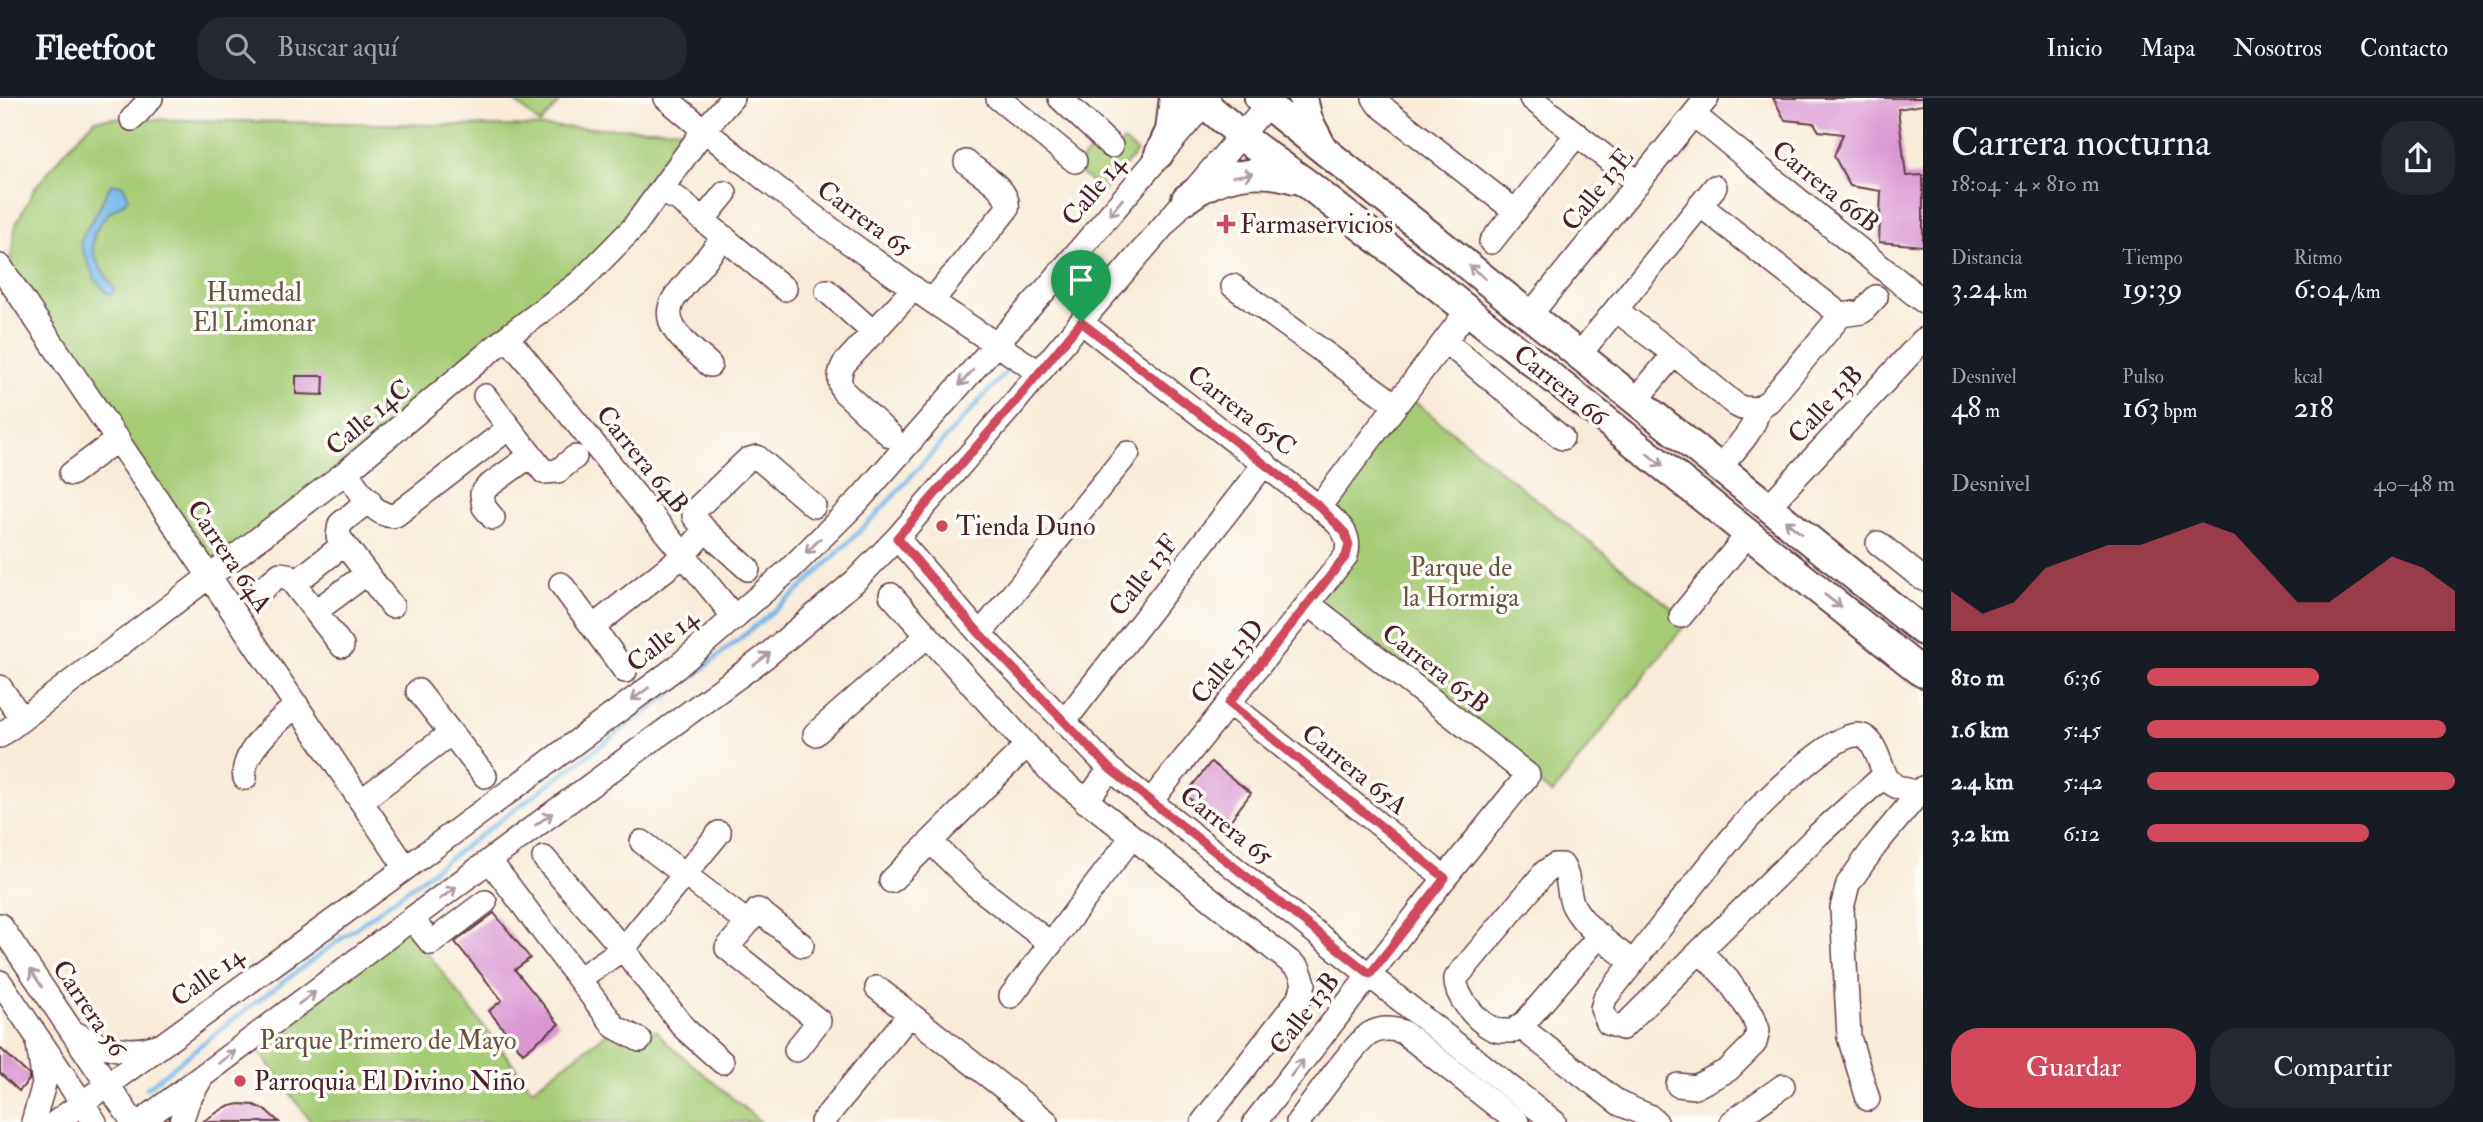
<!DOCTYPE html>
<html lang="es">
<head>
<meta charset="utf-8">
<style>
	body { margin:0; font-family:"IM FELL Double Pica",serif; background:#242831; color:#f1f3f6; height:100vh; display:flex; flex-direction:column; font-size:26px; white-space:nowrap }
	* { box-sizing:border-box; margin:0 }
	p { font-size:23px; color:#9ea1a6 }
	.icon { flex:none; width:38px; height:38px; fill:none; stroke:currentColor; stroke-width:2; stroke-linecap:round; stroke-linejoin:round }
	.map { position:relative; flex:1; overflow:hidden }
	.sheet { display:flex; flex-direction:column; background:#171b24; width:560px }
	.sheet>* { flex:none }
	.pin { position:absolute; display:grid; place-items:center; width:60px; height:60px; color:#fff; margin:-72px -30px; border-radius:50% 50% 50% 0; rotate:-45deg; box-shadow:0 0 7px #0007 }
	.pin .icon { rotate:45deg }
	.round { display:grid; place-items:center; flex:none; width:74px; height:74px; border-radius:28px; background:#242831 }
	.summary { display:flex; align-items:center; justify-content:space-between; height:119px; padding:0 28px }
	h1 { font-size:38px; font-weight:600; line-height:52px }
	.figures { display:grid; grid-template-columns:repeat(3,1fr); gap:10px; height:119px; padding:7px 28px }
	.figures div { display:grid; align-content:center }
	.figures b { font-size:30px; font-weight:600 }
	.figures small { font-size:19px; font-weight:400 }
	.figures p { font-size:19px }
	.chart { height:196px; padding:14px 28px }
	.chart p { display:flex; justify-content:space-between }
	.chart svg { width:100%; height:126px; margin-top:7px; fill:#d1495b; opacity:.7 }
	.button { display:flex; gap:14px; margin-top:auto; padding:14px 28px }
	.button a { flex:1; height:80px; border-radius:28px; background:#d1495b; color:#fff; font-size:28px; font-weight:600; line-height:80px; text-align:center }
	.button a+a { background:#242831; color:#f1f3f6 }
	ul { padding:0 28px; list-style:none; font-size:23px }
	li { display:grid; grid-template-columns:112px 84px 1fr; align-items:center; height:52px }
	li i { height:18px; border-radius:9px; background:#d1495b }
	header { display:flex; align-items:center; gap:42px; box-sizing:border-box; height:98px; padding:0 35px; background:#171b24; border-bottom:2px solid #363941 }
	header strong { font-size:33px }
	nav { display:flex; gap:38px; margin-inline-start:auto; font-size:24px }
	.search { width:490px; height:63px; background:#242831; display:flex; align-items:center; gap:18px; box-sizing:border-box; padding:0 24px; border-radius:28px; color:#9ea1a6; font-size:26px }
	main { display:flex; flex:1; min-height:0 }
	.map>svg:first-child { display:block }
	.green { fill:#a6cb74; stroke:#787550; stroke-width:2 }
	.water { fill:#73b8e9; stroke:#5e6c8a; stroke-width:2 }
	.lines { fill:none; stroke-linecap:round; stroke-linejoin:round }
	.stream { stroke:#73b8e9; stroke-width:4.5 }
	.building { fill:#d998d2 }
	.minor-casing { stroke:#643e45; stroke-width:26 }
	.major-casing { stroke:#643e45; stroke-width:32 }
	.minor { stroke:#fff; stroke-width:23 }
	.major { stroke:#fff; stroke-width:28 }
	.oneway { stroke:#ae9aa0 }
	.route-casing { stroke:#fff; stroke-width:14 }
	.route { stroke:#d1495b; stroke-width:9 }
	.poi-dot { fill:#d1495b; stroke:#fdfcf7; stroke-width:2.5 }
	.labels { text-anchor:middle; stroke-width:7; stroke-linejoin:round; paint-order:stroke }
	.street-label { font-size:26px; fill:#4a1f2b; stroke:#fdfcf7 }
	.poi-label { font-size:26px; fill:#4a1f2b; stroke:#fdfcf7; text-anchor:start }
	.park-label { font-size:26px; fill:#665341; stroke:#fdfcf7 }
</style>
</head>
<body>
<header>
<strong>Fleetfoot</strong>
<div class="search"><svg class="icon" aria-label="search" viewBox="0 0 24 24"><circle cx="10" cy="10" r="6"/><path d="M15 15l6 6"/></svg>Buscar aquí</div>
<nav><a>Inicio</a><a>Mapa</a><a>Nosotros</a><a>Contacto</a></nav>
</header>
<main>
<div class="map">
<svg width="1923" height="1024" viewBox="0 0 1923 1024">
	<rect width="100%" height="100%" fill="#fdfcf7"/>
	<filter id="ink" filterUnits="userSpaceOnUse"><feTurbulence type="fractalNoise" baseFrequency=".0143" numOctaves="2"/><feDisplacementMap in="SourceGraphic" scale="14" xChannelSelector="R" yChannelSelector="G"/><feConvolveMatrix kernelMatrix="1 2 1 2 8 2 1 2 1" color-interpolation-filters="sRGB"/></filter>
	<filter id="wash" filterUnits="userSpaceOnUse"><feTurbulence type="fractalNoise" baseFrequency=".00686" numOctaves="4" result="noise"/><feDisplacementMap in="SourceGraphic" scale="28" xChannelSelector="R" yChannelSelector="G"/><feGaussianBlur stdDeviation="1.57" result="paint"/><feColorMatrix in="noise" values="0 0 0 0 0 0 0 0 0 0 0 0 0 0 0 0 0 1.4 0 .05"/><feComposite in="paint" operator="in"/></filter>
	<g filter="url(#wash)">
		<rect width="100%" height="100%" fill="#f8ebd9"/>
		<path class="green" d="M511,0h52l-23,26z
			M114,20l18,1 572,11 -71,98 -423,348 -202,-300 8,-52 19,-36 31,-38 29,-30z
			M1124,43l13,11 -35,40 -27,-24 18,-20 14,12z
			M1405,296l283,227 -136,173 -243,-190 37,-48 -27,-49z
			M406,827l126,164 83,-62 25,13 16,-10 13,15 92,77h-450l-55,-76z"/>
		<path class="water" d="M112,86l11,1 6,13c-7,8 -15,10 -22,17 -28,29 -9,48 8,74l-3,5h-4l-12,-13 -16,-37c3,-11 7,-16 13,-25 8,-11 10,-24 19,-35z"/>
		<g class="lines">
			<path class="stream" d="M147,990l89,-71 453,-337 114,-93 72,-71 138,-152"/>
		</g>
		<g id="blocks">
			<path class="building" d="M1773,0h150v7l-25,4 8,67 17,-1v71l-44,-4 2,-51 -31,-5 -16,-30 9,-22 -24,-3 -5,-8 -29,-3z
				M296,278h28l-1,19 -27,-1z
				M1211,664l40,31 -25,33 -41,-31z
				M494,815l36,45 -15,12 44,54 -36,29 -34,-42 13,-11 -47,-58z
				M0,950l29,27v5l-10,11 -19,-18z
				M240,1006l14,1 13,6 12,11h-77l24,-15z"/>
		</g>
	</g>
	<g filter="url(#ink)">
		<use href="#blocks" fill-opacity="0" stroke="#643e45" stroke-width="2"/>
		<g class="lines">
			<defs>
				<path id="minor" d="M666,0c117,100 243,191 373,274
					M998,0l77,63
					M1060,0l51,48
					M1374,0l4,6 137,107
					M1531,0l107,85
					M1694,17l229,186
					M132,21l19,-21
					M661,94l17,7 107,90
					M1700,107l141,110 21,-3 14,-15
					M703,122l22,-27
					M1491,144l86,-108
					M0,168l406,602
					M1233,188l163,119
					M827,193l47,42
					M932,203l75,-92c4,-20 -27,-35 -41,-47
					M1616,212l58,44 62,51 6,3 15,1 12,-8 72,-86
					M1530,217l177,-217
					M1081,224l238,185c17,15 34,25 27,49l-195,245
					M507,239l228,281
					M1445,243l117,97
					M1579,257l136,-168
					M710,267c-19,-18 -54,-40 -35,-68l49,-60
					M485,298l59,76 14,-1 17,-14
					M1636,302l38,-46
					M891,338l-48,-45c-5,-10 -4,-18 1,-27l70,-76
					M1720,369c11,-13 39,-41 37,-58
					M346,374c12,15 29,48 50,43l113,-87
					M71,376l47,-35
					M369,402l-29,24 -2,12 54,70
					M1319,409l149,-197
					M1768,409l155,-167
					M493,420l-9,-11 -2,-13 5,-7 43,-31
					M705,432l43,39
					M897,440l83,96 130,135 444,353
					M1878,445l45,36
					M295,485l48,-38
					M561,486l64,87
					M261,492l19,-16 7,1 55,71
					M891,497l161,178 247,196 5,14 -4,14 -97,125
					M316,513l50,-37
					M1681,518l67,-82
					M593,529l92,-73 20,-24 -11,-14 1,-6 52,-50 10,-3 57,49
					M980,536l148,-181
					M0,589l22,32
					M418,593l67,85
					M1229,605l216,175
					M1064,624l201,-259
					M815,636l112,-98
					M0,638l346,-264 161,-135 73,-55 53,-54 71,-98 28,-32
					M245,680c-6,-25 34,-58 52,-73
					M1890,683h-12l-59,53 -197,194 -14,-5 -6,-14 3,-11c46,-57 89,-116 137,-172 18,-21 89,-92 115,-91 20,0 22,34 32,46 7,8 20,9 30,12l4,-5
					M361,703l90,-68
					M1086,704l24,-33
					M642,744l106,81 -21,25 92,73 -23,29
					M931,744l44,43 76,59
					M544,760l79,91 62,80 37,33
					M490,763l125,166 25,13
					M891,783l136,-136
					M413,822l18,23 54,-41
					M748,825l10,-13 44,35
					M0,827l133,197
					M1600,837l-74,86 -12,10c-7,0 -17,1 -23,-3 -15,-8 -37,-33 -35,-50l89,-106 10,-7h7c9,13 4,28 12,42 13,23 39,39 59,56
					M580,880l43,-29 96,-116
					M0,884l95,140
					M877,890l170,134
					M1011,898l121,-159
					M1519,928l101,78 29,12 7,6
					M73,934c27,16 54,23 84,14
					M1678,987l17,2 33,-17 27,-27 3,-13 -5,-14 -25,-36 -28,-29
					M1868,1001l-19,-62 -7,-129 6,-24 27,-38 44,-53
					M33,1024l11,-38 -6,-40
					M56,1024l350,-254 271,-201 112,-97 70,-70 137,-156 52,-57 161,-189
					M141,1024l397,-298 227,-167 89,-75 43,-44 113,-130 71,-86 192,-224
					M181,1024l7,-21 12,-21
					M822,1024l88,-108
					M1255,1024l190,-244 83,-103 -219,-171
					M1298,1024c14,-18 57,-80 73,-89 11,-6 21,-5 32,-1l114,90
					M1732,1024l51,-36"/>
				<path id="major" d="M1198,0l55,47 53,38 121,95 496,395
					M1259,0l664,533
					M1303,0l5,22 11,21
					M1159,56l11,-23 4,-33
					M1186,101c32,-24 70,-32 109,-20"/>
			</defs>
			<use href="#minor" class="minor-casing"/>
			<use href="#major" class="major-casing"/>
			<use href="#minor" class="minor"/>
			<use href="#major" class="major"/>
		</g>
		<defs><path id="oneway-shaft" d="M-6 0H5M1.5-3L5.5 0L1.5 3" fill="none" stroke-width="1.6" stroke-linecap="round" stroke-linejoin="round" transform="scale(1.75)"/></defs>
		<g class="oneway">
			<use href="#oneway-shaft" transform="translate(1243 77) rotate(-8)"/>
			<use href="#oneway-shaft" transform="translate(1116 109) rotate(130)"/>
			<use href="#oneway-shaft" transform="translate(1477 174) rotate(-141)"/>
			<use href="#oneway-shaft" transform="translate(966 280) rotate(131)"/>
			<use href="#oneway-shaft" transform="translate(1655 362) rotate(39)"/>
			<use href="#oneway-shaft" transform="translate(1793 429) rotate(-141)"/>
			<use href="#oneway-shaft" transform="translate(813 448) rotate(135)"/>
			<use href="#oneway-shaft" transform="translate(1833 503) rotate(38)"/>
			<use href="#oneway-shaft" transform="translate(762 561) rotate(-38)"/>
			<use href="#oneway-shaft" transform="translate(640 596) rotate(144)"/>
			<use href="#oneway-shaft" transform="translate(544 721) rotate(-36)"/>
			<use href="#oneway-shaft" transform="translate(448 795) rotate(-37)"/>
			<use href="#oneway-shaft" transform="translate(36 880) rotate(-124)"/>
			<use href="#oneway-shaft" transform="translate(307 900) rotate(-36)"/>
			<use href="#oneway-shaft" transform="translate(227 959) rotate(-37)"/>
			<use href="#oneway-shaft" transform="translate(1297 970) rotate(-52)"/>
		</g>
	</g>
	<g class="lines" filter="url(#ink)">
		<defs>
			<path id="route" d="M1081,224l239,185 25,26 4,12 -3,11 -117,147 216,175 -75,96 -260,-205 -130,-135 -83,-96 113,-130z"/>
		</defs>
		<use href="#route" class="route-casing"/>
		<use href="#route" class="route"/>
	</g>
	<g class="poi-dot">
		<path d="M1222.5 115.5h7v7h7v7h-7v7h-7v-7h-7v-7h7z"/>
		<circle cx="942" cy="428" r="7"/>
		<circle cx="240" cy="983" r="7"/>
	</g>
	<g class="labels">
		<g class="street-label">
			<text transform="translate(1826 88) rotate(39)" y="9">Carrera 66B</text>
			<text transform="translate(1597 91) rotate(-51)" y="9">Calle 13E</text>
			<text transform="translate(1093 92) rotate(-50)" y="9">Calle 14</text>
			<text transform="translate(865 120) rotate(36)" y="9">Carrera 65</text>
			<text transform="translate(1561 287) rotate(39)" y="9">Carrera 66</text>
			<text transform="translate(1825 306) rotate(-47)" y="9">Calle 13B</text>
			<text transform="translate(1242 312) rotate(38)" y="9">Carrera 65C</text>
			<text transform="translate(368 319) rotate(-40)" y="9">Calle 14C</text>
			<text transform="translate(643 361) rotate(51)" y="9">Carrera 64B</text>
			<text transform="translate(230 458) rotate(56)" y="9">Carrera 64A</text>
			<text transform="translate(1143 477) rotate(-52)" y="9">Calle 13F</text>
			<text transform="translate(662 542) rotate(-39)" y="9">Calle 14</text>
			<text transform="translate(1227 563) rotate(-51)" y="9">Calle 13D</text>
			<text transform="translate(1436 570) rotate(38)" y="9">Carrera 65B</text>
			<text transform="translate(1355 671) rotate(39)" y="9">Carrera 65A</text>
			<text transform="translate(1227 727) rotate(38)" y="9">Carrera 65</text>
			<text transform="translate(207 878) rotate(-36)" y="9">Calle 14</text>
			<text transform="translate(90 910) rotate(56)" y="9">Carrera 56</text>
			<text transform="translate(1304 915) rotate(-52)" y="9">Calle 13B</text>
		</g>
		<g class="poi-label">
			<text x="1240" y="135">Farmaservicios</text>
			<text x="956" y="437">Tienda Duno</text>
			<text x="254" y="992">Parroquia El Divino Niño</text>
		</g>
		<g class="park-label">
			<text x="254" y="203">Humedal<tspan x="254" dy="30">El Limonar</tspan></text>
			<text x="1461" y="478">Parque de<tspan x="1461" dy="30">la Hormiga</tspan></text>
			<text x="388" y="951">Parque Primero de Mayo</text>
		</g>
	</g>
</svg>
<div class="pin" style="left:1081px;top:224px;background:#1e9e55"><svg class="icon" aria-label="arrive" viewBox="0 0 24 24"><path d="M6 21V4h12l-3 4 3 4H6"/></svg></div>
</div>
<section class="sheet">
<div class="summary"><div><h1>Carrera nocturna</h1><p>18:04 · 4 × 810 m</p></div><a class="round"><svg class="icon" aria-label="share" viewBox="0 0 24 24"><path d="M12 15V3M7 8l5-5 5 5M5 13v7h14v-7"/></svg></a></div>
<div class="figures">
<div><p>Distancia</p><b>3.24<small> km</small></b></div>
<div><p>Tiempo</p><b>19:39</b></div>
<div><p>Ritmo</p><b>6:04<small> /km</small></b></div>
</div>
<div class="figures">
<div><p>Desnivel</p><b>48<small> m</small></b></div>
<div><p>Pulso</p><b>163<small> bpm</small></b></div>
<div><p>kcal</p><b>218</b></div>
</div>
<div class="chart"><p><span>Desnivel</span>40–48 m</p>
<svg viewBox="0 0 160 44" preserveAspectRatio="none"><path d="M0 44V30L10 38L20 34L30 22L40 18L50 14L60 14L70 10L80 6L90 10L100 22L110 34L120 34L130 26L140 18L150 22L160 30V44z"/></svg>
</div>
<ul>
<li><b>810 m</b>6:36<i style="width:56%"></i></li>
<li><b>1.6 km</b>5:45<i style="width:97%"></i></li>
<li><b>2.4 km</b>5:42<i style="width:100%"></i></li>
<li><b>3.2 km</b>6:12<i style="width:72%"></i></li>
</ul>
<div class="button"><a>Guardar</a><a>Compartir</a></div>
</section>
</main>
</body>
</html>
